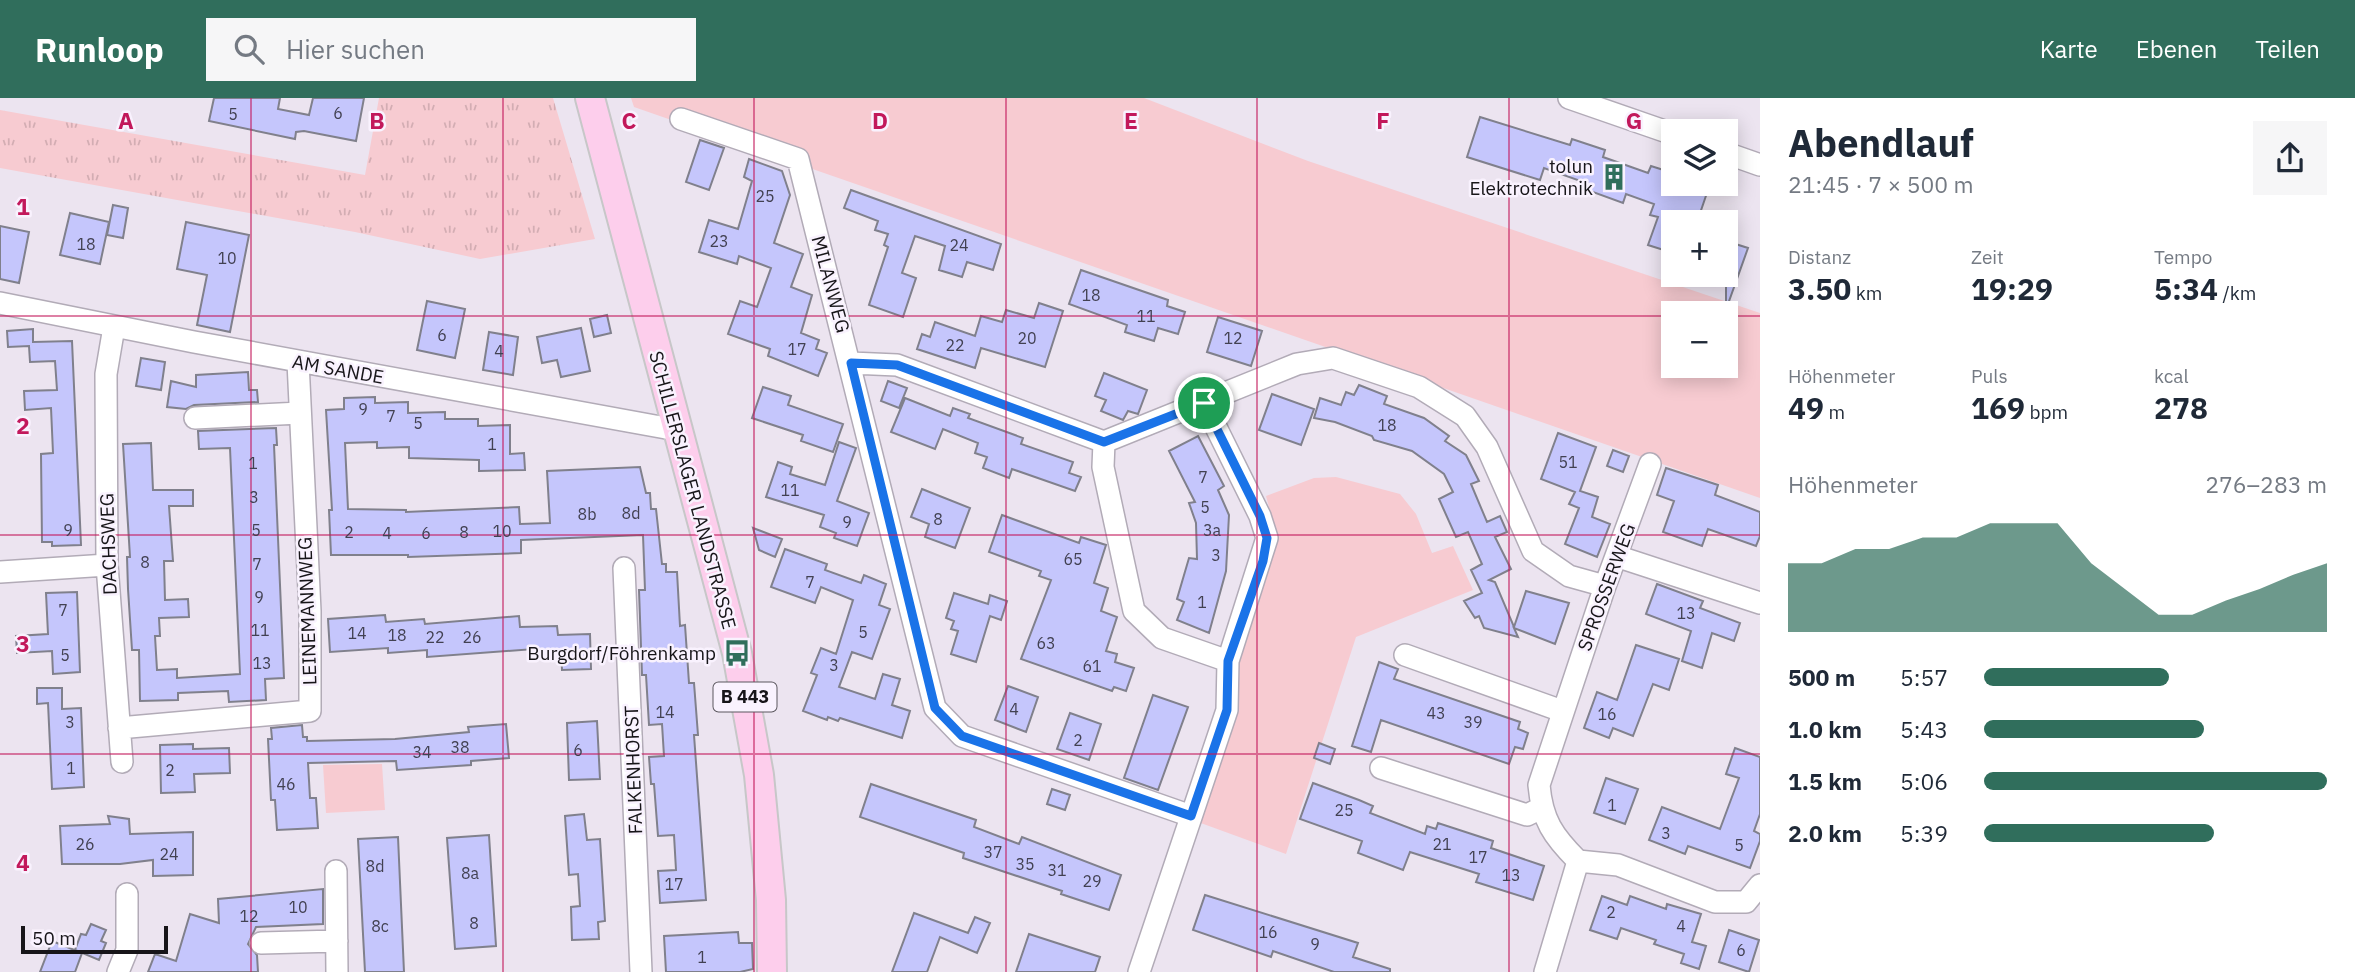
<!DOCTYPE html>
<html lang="de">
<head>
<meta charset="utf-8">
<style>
	body { margin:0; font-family:"IBM Plex Sans",sans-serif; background:#f6f6f7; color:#1f2937; height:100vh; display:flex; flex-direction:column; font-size:26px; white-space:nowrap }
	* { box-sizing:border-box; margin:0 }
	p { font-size:23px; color:#747a83 }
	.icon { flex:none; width:38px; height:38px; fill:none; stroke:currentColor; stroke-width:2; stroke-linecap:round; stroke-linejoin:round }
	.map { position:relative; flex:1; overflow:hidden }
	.panel { display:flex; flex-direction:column; background:#fff; width:595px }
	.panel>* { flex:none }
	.controls { position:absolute; left:1661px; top:21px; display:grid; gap:14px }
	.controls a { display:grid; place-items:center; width:77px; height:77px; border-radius:0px; background:#fff; box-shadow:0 4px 18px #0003; font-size:35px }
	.scale { position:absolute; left:21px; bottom:18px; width:147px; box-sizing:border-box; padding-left:7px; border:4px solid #171519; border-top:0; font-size:19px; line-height:24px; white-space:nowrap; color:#171519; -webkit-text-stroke:5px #f9f2fe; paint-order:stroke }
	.pin { position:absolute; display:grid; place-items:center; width:60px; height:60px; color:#fff; margin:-30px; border:4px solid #fff; border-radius:50%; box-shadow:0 2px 7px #0007 }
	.round { display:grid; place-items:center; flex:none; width:74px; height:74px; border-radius:0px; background:#f6f6f7 }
	.overview { display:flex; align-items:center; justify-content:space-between; height:119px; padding:0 28px }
	h1 { font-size:38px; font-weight:700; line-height:52px }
	.metrics { display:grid; grid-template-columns:repeat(3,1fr); gap:10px; height:119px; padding:7px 28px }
	.metrics div { display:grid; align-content:center }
	.metrics b { font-size:30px; font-weight:700 }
	.metrics small { font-size:19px; font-weight:400 }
	.metrics p { font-size:19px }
	.chart { height:196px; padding:14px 28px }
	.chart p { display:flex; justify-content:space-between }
	.chart svg { width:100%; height:126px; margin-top:7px; fill:#306e5c; opacity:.7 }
	ul { padding:0 28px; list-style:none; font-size:23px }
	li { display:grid; grid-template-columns:112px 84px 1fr; align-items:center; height:52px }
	li i { height:18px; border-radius:9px; background:#306e5c }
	header { display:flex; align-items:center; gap:42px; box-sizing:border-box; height:98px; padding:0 35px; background:#306e5c; color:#fff }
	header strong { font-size:33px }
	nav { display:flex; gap:38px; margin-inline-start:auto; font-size:24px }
	.search { width:490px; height:63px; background:#f6f6f7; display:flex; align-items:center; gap:18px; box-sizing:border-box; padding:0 24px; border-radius:0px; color:#747a83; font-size:26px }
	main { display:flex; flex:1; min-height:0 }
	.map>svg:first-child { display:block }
	.grass { fill:url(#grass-tufts) }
	.park { fill:#f7cbd1; fill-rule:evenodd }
	.building { fill:#c5c6fc; stroke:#80808c; stroke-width:2 }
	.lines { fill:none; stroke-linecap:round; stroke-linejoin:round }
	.minor-casing { stroke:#b2abb7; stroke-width:24 }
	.major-casing { stroke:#c7c7c8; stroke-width:32 }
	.minor { stroke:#fff; stroke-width:21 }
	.major { stroke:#fdceec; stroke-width:28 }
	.route-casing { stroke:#fff; stroke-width:14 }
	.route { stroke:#1a73e8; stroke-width:9 }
	.grid { fill:none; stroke:#c2185b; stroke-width:2; stroke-opacity:0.55 }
	.labels { text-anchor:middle; stroke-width:5; stroke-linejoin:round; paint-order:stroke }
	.number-label { font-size:16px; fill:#424152 }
	.shield { fill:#f9f2fe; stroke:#5b575e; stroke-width:2 }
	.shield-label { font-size:18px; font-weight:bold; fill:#171519 }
	.poi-label { font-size:19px; fill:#171519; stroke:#f9f2fe; text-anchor:end }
	.street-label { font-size:19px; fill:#171519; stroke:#f9f2fe }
	.grid-label { font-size:23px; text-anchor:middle; font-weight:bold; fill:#c2185b; stroke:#f9f2fe; stroke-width:5; stroke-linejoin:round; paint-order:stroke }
</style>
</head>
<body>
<header>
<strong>Runloop</strong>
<div class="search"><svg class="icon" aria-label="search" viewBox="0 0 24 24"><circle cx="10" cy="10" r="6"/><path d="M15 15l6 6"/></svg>Hier suchen</div>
<nav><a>Karte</a><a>Ebenen</a><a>Teilen</a></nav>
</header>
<main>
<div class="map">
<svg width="1760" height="874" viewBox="0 0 1760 874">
	<defs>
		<pattern id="grass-tufts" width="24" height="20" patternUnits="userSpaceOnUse" patternTransform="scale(1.75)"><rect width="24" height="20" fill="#f7cbd1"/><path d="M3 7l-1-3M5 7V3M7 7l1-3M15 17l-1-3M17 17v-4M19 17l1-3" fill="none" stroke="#d3adb3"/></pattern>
	</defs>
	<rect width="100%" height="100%" fill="#ece4f0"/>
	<path class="grass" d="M379,0h174l42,141 -115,20 -125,-27 -355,-64v-58l365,65z"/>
	<path class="park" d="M631,0h513l164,63 452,152v185l-1126,-391zM1673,215h53v53h-53z
		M1336,379l64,17 16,20 16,39 21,-7 20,44 -117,47 -70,217 -88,-32 39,-162 39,-127 -10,-37 48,-18z
		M382,666l3,46 -59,3 -3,-48z"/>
	<path class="building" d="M214,0h66l-2,11 31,6 4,-17h51l-8,43 -52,-10 -8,1 -1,7 -86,-18z
		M1480,19l90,28 2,-6 33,11 -2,7 45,16 3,-7 22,7v11h37l-13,38h-24v31l-25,-8 10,-28 -8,-2 4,-11 -28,-10 -3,9 -33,-12 2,-6 -48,-17 -4,12 -73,-23z
		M700,42l24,8 -15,42 -23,-8z
		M749,61l33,12 8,24 -16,48 29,11 -12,33 21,8 -11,38 18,7 -3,9 11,4 -9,23 -50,-20 2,-7 -42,-15 12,-33 17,6 14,-39 -32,-12 -2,8 -38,-12 10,-32 29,9 14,-48 -8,-4z
		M851,92l150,54 -8,26 -26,-8 -5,15 -23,-7 6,-24 -30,-10 -13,37 14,5 -13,39 -34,-12 19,-58 -4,-2 4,-11 -13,-4 3,-9 -34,-13z
		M113,107l15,3 -5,30 -16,-3z
		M70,115l39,9 -9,42 -40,-9z
		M186,124l63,13 -19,97 -33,-7 10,-50 -30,-6z
		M0,128l29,6 -10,51 -19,-4z
		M1726,143l22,7 -20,56h-2z
		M1081,172l87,30 -1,6 18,6 -7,22 -20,-6 -4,13 -29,-9 2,-7 -58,-21z
		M427,203l38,8 -10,49 -38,-8z
		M1039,205l24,8 -18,56 -64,-19 -6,20 -58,-19 5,-15 8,3 5,-15 40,14 6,-20 21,6 4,-12 28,8z
		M607,217l4,18 -17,4 -4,-18z
		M1218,219l44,14 -11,35 -44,-14z
		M581,230l9,43 -29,6 -4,-17 -15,3 -5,-26z
		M33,231v13l39,-1 9,204 -29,1v-4h-10l-1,-88 12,-1 -2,-45 -26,2 -1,-19 33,-1 -2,-29 -25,1 -1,-16 -21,1 -1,-16z
		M489,234l29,5 -5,38 -30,-5z
		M141,260l24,4 -4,28 -25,-4z
		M248,274l1,18h8l1,12 -64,3 -8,4 -19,-2 4,-26 25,6v-12z
		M1104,275l43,17 -9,24 -10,-3 -5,9 -22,-9 5,-11 -11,-4z
		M888,283l19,7 -8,20 -18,-7z
		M1359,287l28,11 -3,8 40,14 25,18 -4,5 21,14 13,26 -8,3 16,38 13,-6 7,16 -12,5 16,32 -22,11 6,2 19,45 12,-36 43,12 -14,41 -41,-16 4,9 -34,-9 -5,-12 -4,2 -11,-17 18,-8 -11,-23 11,-6 -14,-32 -12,5 -17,-38 14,-7 -9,-18 -32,-23 -38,-11 -2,-4 -37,-14 -21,-4 6,-20 21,7 5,-13 8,3z
		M763,289l28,9 -3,9 55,19 -10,28 -32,-11 2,-6 -51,-17z
		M1272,296l42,15 -13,36 -42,-15z
		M375,299v6l33,-1v11l37,-1v7h33v7l32,-1v29l14,-1 1,17 -46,1v-11l-70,-2v-11l-32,1v-6l-32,1 3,66 58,1v2l113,-5 1,17 30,-1 -3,-52 93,-4 6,26h4l1,16h5l6,55h4v8h11l3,54 5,-1 4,58h5l4,52h-4l12,165 -46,3 -2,-32 18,-1 -2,-35 -16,1 -4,-52h-3l-2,-27 15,-1 -2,-32 -13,1 -3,-50h-4l-3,-85h6l-2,-55 -122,5v13l-113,4v-2h-77l-2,-45h3l-6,-100 18,-1v-11z
		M905,300l45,18 3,-8 17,6 -2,4 55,20 -2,6 52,18 -4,11 12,4 -6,14 -63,-22 -3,9 -26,-10 4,-11 -12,-4 3,-10 -35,-14 -8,20 -44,-17z
		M276,330l1,17h-3l10,233 -19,1 1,21 -37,2 -1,-11 -50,2v7l-38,1 -1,-51h-7l-4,-61 -1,-32h3l-7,-113 28,-1 2,47h40v16h-24l4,55h-9l1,39 23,-1 1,18 -30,1 1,18h-5l2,34 20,-1v9l63,-4 -10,-226 -31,1 -1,-18z
		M1558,335l38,14 -16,44 18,6 -6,20 18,7 -13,33 -32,-13 14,-36 -10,-4 6,-12 -34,-13z
		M1198,338l26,50 -6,4 11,25 -3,56 -17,62 -32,-13 7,-18 -7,-3 12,-41 8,1 -1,-36 -7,-20 6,-1 -26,-51z
		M839,344l17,6 -19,53 32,12 -12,33 -23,-8 2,-5 -16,-6 4,-12 -58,-18 12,-35 14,5 -2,7 35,11z
		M1613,352l16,6 -6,16 -16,-6z
		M1666,370l52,17 -3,10 45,17v24l-4,10 -48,-17 -6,17 -39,-14 11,-31 -17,-6z
		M922,391l48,19 -15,40 -30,-11 4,-13 -18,-7z
		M1002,417l77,28 2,-6 25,8 -12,38 14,5 -7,23 16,6 -11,34 11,3 -2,8 19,6 -8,23 -12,-4 -2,4 -91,-32 30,-79 -12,-4 2,-5 -52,-19z
		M753,430l29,11 -7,18 -16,-7z
		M785,451l42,15 -2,6 36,13 3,-8 22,9 -7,21 11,4 -18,50 -20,-7 -13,35 36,12 8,-25 17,5 -8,26 18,6 -8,27 -62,-20 -2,3 -10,-4 -1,3 -24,-9 14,-36 -6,-2 10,-25 15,6 17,-54 -32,-13 -6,16 -44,-16z
		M1657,486l46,17 -3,7 40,15 -6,18 -22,-8 -10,35 -20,-7 9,-30 -45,-17z
		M77,494l3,80 -27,2 -1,-23 -35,2 -1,-17 32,-2 -2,-41z
		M954,495l34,11 2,-9 17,6 -6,19 -11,-4 -14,46 -25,-8 7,-23 -7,-2 3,-8 -8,-3z
		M385,517l1,7 38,-3 1,5 94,-8 1,11 37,-1 1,9 32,-1 1,35 -29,1 -1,-19 -27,1v-3l-107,8v-7l-39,3v-5l-58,4 -2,-33z
		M1636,547l43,14 -10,31 -16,-6 -20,52 -20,-8 -4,10 -25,-10 13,-36 20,8z
		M1379,564l19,7 -4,10 126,43 -2,7 10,4 -5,16 -8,-2 -6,17 -128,-44 -10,32 -19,-6z
		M1008,588l30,11 -12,35 -31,-12z
		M37,590h25v21l19,-1 3,79 -32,2 -4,-86 -11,1z
		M1153,597l35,12 -30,83 -34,-12z
		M1070,615l31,11 -12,36 -32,-11z
		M597,623l3,58 -31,1 -2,-57z
		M506,626l3,34 -38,3v4l-74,5 -1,-9 -88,2 2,35h6l2,30 -41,2 -2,-30h-4l-3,-61h4l-1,-11 31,-3 1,12h4v4l88,-2 74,-7 -1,-5z
		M1319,645l16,6 -5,15 -16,-6z
		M193,646v5l36,-1 1,25 -36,1 1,18 -34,1 -1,-48z
		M1735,650l25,9v57l-6,17 6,3v7l-10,27 -62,-22 -3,8 -36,-14 13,-33 58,22 19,-51 -13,-4z
		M1606,680l32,11 -13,35 -31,-11z
		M1313,685l46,17 14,6 -3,7 55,21 2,-8 9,3 2,-6 55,18 -2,7 53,18 -11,34 -57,-18 3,-8 -69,-22 -7,18 -45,-17 4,-12 -62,-22z
		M871,686l105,36 -2,7 45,17 3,-7 99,38 -12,35 -48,-16 1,-3 -99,-33 1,-5 -104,-36z
		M1052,691l18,6 -5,15 -18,-6z
		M584,716l3,26 13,-1 5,82 -7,1 1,17 -27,1 -1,-33 9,-1 -2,-32 -9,1 -4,-59z
		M108,718l21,3 1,15 63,-2v43l-40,1v-16l-33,4h-58l-2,-38 50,-2z
		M489,737l7,111 -41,3 -8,-111z
		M398,739l6,135h-39l-7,-133z
		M323,791v35l-67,3 -8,17 9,11 1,17h-110l7,-18 21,7 14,-47 29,9 -1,-24z
		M1205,797l153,48 -5,14 37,12v3h-56l-61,-21 -2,6 -78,-27z
		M1602,798l25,9 3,-9 36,13 1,-5 34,10 -9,28 14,4 -7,23 -18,-6 3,-9 -30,-10 2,-4 -35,-12 -4,11 -27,-9z
		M914,815l54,20 7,-16 15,6 -13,30 -37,-16 -13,35h-35z
		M91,826l15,6 -5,11 5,2 -7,17 -24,-10 6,-16 5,1z
		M1729,832l30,10 -10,32 -30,-10z
		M738,834l1,11h13l1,26 -13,3h-74l-2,-36z
		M1029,836l71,23 -5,15h-79z
		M52,843l30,12 -7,19h-35z"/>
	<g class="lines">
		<defs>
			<path id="minor" d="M1569,0l104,36
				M681,21l117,40 137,549 27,28 229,80
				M1726,55l34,12
				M0,205l194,39 483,88
				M114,229l-8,47 1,191 15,197
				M851,265l46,2 207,77 -1,25 31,144 28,27 66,23 -1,49 -88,262
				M1204,305l56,113 7,22 -39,123
				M195,320l105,-5
				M1104,344l193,-78 36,-6 86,29 46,29 22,31 46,104 36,25 36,10
				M1616,458l144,47
				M624,470l17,404
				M0,474l107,-7
				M1405,557l157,56
				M119,630l191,-17v-100l-12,-249
				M1381,670l146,47 14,-7
				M1578,763l40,4 97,37h31l14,-17
				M336,773l1,101
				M261,845l76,-2
				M118,874l9,-22v-56
				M1545,874l33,-111c-25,-25 -36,-41 -39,-76l66,-199 45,-122"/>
			<path id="major" d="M590,0l147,555 22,122 12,125 1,72"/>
		</defs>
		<use href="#minor" class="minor-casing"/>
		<use href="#major" class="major-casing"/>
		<use href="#minor" class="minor"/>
		<use href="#major" class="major"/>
	</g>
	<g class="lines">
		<defs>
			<path id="route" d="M851,265l46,2 207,77 100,-39 56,113 7,22 -4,23 -35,100 -1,49 -36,106 -229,-80 -27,-28z"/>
		</defs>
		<use href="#route" class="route-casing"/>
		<use href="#route" class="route"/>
	</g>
	<path class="grid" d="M251,0v874M503,0v874M754,0v874M1006,0v874M1257,0v874M1509,0v874M0,218h1673M1726,218h34M0,437h1760M0,656h1760"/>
	<defs>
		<symbol id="building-bare" viewBox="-9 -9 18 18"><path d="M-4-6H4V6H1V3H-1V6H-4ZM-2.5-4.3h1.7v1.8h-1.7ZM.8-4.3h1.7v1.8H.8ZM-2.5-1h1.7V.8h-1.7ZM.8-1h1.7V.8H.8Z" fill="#306e5c" stroke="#f9f2fe" stroke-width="2.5" paint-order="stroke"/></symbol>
		<symbol id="bus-bare" viewBox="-9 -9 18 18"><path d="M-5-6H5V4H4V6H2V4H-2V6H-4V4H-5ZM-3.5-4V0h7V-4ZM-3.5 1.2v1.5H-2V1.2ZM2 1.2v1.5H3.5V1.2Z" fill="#306e5c" stroke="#f9f2fe" stroke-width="2.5" paint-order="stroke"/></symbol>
	</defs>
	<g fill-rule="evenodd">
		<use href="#building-bare" x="1595" y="60" width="38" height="38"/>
		<use href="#bus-bare" x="718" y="536" width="38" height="38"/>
	</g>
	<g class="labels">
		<g class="number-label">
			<text x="338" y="21">6</text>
			<text x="233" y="22">5</text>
			<text x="765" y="104">25</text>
			<text x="719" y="149">23</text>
			<text x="86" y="152">18</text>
			<text x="959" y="153">24</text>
			<text x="227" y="166">10</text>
			<text x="1091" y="203">18</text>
			<text x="1146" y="224">11</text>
			<text x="442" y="243">6</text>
			<text x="1027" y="246">20</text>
			<text x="1233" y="246">12</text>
			<text x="955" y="253">22</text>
			<text x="797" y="257">17</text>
			<text x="499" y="259">4</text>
			<text x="363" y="317">9</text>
			<text x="391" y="324">7</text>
			<text x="418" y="331">5</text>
			<text x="1387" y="333">18</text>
			<text x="492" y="352">1</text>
			<text x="1568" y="370">51</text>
			<text x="253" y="371">1</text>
			<text x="1203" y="385">7</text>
			<text x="790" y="398">11</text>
			<text x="254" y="405">3</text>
			<text x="1205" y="415">5</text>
			<text x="631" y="421">8d</text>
			<text x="587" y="422">8b</text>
			<text x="938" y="427">8</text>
			<text x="847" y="430">9</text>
			<text x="68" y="438">9</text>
			<text x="256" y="438">5</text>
			<text x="1212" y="438">3a</text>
			<text x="502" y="439">10</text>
			<text x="349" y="440">2</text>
			<text x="464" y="440">8</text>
			<text x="387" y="441">4</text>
			<text x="426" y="441">6</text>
			<text x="1216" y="463">3</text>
			<text x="1073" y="467">65</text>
			<text x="145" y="470">8</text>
			<text x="257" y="472">7</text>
			<text x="810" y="490">7</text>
			<text x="259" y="505">9</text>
			<text x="1202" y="510">1</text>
			<text x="63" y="518">7</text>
			<text x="1686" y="521">13</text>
			<text x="260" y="538">11</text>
			<text x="863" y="540">5</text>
			<text x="357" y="541">14</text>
			<text x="397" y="543">18</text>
			<text x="435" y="545">22</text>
			<text x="472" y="545">26</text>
			<text x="1046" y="551">63</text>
			<text x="65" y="563">5</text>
			<text x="262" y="571">13</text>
			<text x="834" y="573">3</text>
			<text x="1092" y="574">61</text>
			<text x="1014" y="617">4</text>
			<text x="665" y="620">14</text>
			<text x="1436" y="621">43</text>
			<text x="1607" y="622">16</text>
			<text x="70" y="630">3</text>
			<text x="1473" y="630">39</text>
			<text x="1078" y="648">2</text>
			<text x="460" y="655">38</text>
			<text x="578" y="658">6</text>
			<text x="422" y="660">34</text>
			<text x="71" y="676">1</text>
			<text x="170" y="678">2</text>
			<text x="286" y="692">46</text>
			<text x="1612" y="713">1</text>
			<text x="1344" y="718">25</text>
			<text x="1666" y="741">3</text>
			<text x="85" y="752">26</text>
			<text x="1442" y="752">21</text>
			<text x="1739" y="753">5</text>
			<text x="993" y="760">37</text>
			<text x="169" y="762">24</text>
			<text x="1478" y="765">17</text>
			<text x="1025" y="772">35</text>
			<text x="375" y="774">8d</text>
			<text x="1057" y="778">31</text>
			<text x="470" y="781">8a</text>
			<text x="1511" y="783">13</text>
			<text x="1092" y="789">29</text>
			<text x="674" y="792">17</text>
			<text x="298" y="815">10</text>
			<text x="1611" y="820">2</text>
			<text x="249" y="824">12</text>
			<text x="474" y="831">8</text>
			<text x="380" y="834">8c</text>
			<text x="1681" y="834">4</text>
			<text x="1268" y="840">16</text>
			<text x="1315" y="852">9</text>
			<text x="1741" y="858">6</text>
			<text x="702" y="865">1</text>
		</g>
		<rect class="shield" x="713.5" y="584.5" width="63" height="29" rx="5"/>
		<g class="shield-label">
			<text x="745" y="605">B 443</text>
		</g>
		<g class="poi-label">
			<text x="1593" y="75">tolun<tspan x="1593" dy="22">Elektrotechnik</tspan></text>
			<text x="716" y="562">Burgdorf/Föhrenkamp</text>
		</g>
		<g class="street-label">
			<text transform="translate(831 186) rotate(75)" y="7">MILANWEG</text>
			<text transform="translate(338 271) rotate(10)" y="7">AM SANDE</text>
			<text transform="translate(693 392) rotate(75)" y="7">SCHILLERSLAGER LANDSTRASSE</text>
			<text transform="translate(108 446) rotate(-92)" y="7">DACHSWEG</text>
			<text transform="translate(1606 489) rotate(-70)" y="7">SPROSSERWEG</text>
			<text transform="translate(307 513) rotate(-92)" y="7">LEINEMANNWEG</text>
			<text transform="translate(633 672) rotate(-92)" y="7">FALKENHORST</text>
		</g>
	</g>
	<g class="grid-label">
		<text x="126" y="31">A</text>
		<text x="377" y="31">B</text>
		<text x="629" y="31">C</text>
		<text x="880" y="31">D</text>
		<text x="1131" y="31">E</text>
		<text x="1383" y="31">F</text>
		<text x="1634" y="31">G</text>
		<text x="23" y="117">1</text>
		<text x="23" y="336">2</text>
		<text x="23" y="554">3</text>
		<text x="23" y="773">4</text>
	</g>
</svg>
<div class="controls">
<a><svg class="icon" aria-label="layers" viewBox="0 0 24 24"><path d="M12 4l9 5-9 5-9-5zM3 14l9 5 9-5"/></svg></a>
<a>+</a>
<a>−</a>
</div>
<div class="scale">50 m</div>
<div class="pin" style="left:1204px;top:305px;background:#1e9e55"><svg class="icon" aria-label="arrive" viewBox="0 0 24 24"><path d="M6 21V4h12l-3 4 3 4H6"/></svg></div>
</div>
<section class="panel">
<div class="overview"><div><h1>Abendlauf</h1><p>21:45 · 7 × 500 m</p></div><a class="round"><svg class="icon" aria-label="share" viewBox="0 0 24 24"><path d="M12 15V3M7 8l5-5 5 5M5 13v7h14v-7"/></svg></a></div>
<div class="metrics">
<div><p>Distanz</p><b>3.50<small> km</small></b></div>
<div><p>Zeit</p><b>19:29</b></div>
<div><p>Tempo</p><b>5:34<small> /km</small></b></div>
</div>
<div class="metrics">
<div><p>Höhenmeter</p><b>49<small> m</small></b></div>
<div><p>Puls</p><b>169<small> bpm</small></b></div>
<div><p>kcal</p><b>278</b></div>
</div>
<div class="chart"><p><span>Höhenmeter</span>276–283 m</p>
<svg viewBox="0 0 160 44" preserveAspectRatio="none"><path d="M0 44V20L10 20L20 15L30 15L40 11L50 11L60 6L70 6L80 6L90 20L100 29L110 38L120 38L130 33L140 29L150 24L160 20V44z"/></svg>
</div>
<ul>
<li><b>500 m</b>5:57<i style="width:54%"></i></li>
<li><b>1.0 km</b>5:43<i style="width:64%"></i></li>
<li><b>1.5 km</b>5:06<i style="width:100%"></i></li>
<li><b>2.0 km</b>5:39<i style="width:67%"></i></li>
</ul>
</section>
</main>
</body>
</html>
